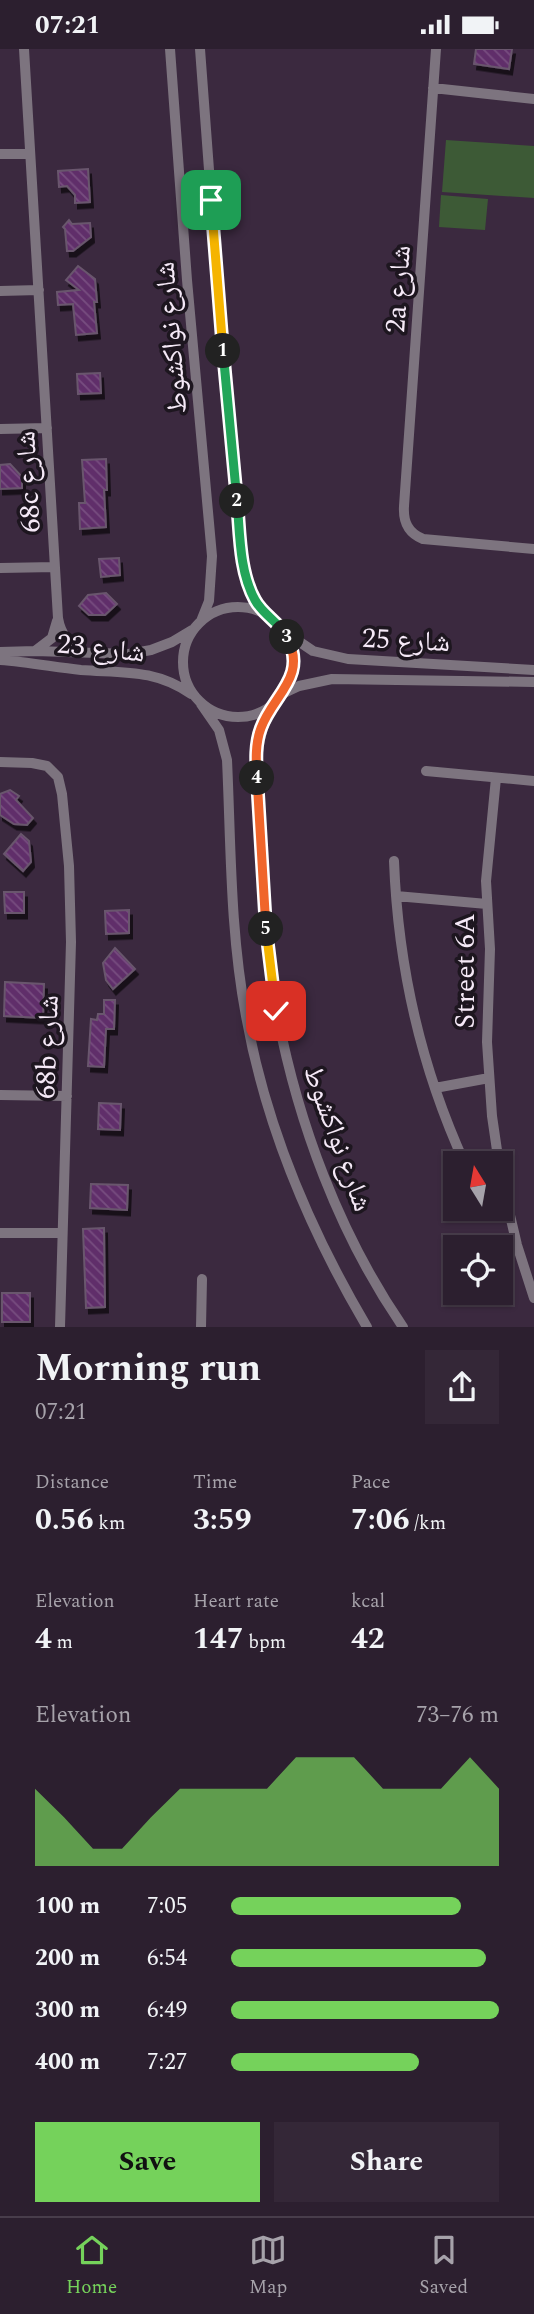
<!DOCTYPE html>
<html lang="en">
<head>
<meta charset="utf-8">
<style>
	body { margin:0; font-family:Spectral,"Noto Naskh Arabic",serif; background:#342737; color:#f1f3f6; height:100vh; display:flex; flex-direction:column; font-size:26px; white-space:nowrap }
	* { box-sizing:border-box; margin:0 }
	p { font-size:23px; color:#a6a2aa }
	.icon { flex:none; width:38px; height:38px; fill:none; stroke:currentColor; stroke-width:2; stroke-linecap:round; stroke-linejoin:round }
	.map { position:relative; height:1278px; overflow:hidden }
	.panel { display:flex; flex-direction:column; background:#2c1f2f; flex:1 }
	.panel>* { flex:none }
	.needle { width:46px; rotate:349deg }
	.controls { position:absolute; left:443px; top:1102px; display:grid; gap:14px }
	.controls a { display:grid; place-items:center; width:70px; height:70px; border-radius:0px; background:#2c1f2f; box-shadow:0 2px 5px #0004,0 0 0 2px #483d4b; font-size:35px }
	.pin { position:absolute; display:grid; place-items:center; width:60px; height:60px; color:#fff; margin:-30px; border-radius:14px; box-shadow:0 4px 10px #0006 }
	.km { position:absolute; width:35px; height:35px; margin:-18px; border-radius:50%; background:#222; color:#fff; font-size:19px; line-height:35px; text-align:center }
	.round { display:grid; place-items:center; flex:none; width:74px; height:74px; border-radius:0px; background:#342737 }
	.overview { display:flex; align-items:center; justify-content:space-between; height:119px; padding:0 35px }
	h1 { font-size:38px; font-weight:700; line-height:52px }
	.figures { display:grid; grid-template-columns:repeat(3,1fr); gap:10px; height:119px; padding:7px 35px }
	.figures div { display:grid; align-content:center }
	.figures b { font-size:30px; font-weight:700 }
	.figures small { font-size:19px; font-weight:400 }
	.figures p { font-size:19px }
	.chart { height:196px; padding:14px 35px }
	.chart p { display:flex; justify-content:space-between }
	.chart svg { width:100%; height:126px; margin-top:7px; fill:#75d25b; opacity:.7 }
	.button { display:flex; gap:14px; margin-top:auto; padding:14px 35px }
	.button a { flex:1; height:80px; border-radius:0px; background:#75d25b; color:#111; font-size:28px; font-weight:700; line-height:80px; text-align:center }
	.button a+a { background:#342737; color:#f1f3f6 }
	ul { padding:0 35px; list-style:none; font-size:23px }
	li { display:grid; grid-template-columns:112px 84px 1fr; align-items:center; height:52px }
	li i { height:18px; border-radius:9px; background:#75d25b }
	.status { display:flex; justify-content:space-between; align-items:center; height:49px; padding:0 35px; background:#2c1f2f; direction:ltr }
	.status svg { height:19px; fill:currentColor }
	.menu { display:flex; justify-content:space-around; align-items:center; height:98px; border-top:2px solid #483d4b; background:#2c1f2f; font-size:19px; color:#a6a2aa }
	.menu a { display:grid; justify-items:center; gap:4px }
	.menu .active { color:#75d25b }
	.map>svg:first-child { display:block }
	.green { fill:#3d5a36 }
	.building { fill:url(#building-back-hatch); stroke:#69566d; stroke-width:2; filter:url(#shadow) }
	.lines { fill:none; stroke-linecap:round; stroke-linejoin:round }
	.minor { stroke:#7d747f; stroke-width:10 }
	.split-1-casing { stroke:#fff; stroke-width:14 }
	.split-2-casing { stroke:#fff; stroke-width:14 }
	.split-3-casing { stroke:#fff; stroke-width:14 }
	.split-4-casing { stroke:#fff; stroke-width:14 }
	.split-5-casing { stroke:#fff; stroke-width:14 }
	.split-6-casing { stroke:#fff; stroke-width:14 }
	.split-1 { stroke:#f5b400; stroke-width:9 }
	.split-2 { stroke:#22a559; stroke-width:9 }
	.split-3 { stroke:#22a559; stroke-width:9 }
	.split-4 { stroke:#f0652b; stroke-width:9 }
	.split-5 { stroke:#f0652b; stroke-width:9 }
	.split-6 { stroke:#f5b400; stroke-width:9 }
	.labels { text-anchor:middle; stroke-width:7; stroke-linejoin:round; paint-order:stroke }
	.street-label { font-size:28px; fill:#f5e9f7; stroke:#1d161f }
</style>
</head>
<body>
<div class="status"><b>07:21</b><svg viewBox="0 0 49 12"><path d="M0 12V9h3v3zM5 12V6h3v6zM10 12V3h3v9zM15 12V0h3v12zM26 1h20v11H26zM47 4h2v5h-2z"/></svg></div>
<div class="map">
<svg width="534" height="1278" viewBox="0 0 534 1278">
	<defs>
		<pattern id="building-back-hatch" width="6" height="6" patternUnits="userSpaceOnUse" patternTransform="scale(1.75)"><rect width="6" height="6" fill="#602f6a"/><path d="M-1 5l2 2M0 0l6 6M5-1l2 2" fill="none" stroke="#774d80"/></pattern>
		<filter id="shadow"><feDropShadow dx="3" dy="5.5" stdDeviation="0" flood-color="#0009"/></filter>
	</defs>
	<rect width="100%" height="100%" fill="#3b293f"/>
	<path class="green" d="M446,91l88,6v52l-92,-6z
		M441,146l47,4 -3,31 -46,-3z"/>
	<path class="building" d="M476,0h36l-3,20 -35,-5z
		M88,120l2,33 -15,1v-8l-8,-9 -8,1 -1,-16z
		M69,171l3,4 18,-1 1,14 -18,14h-6l-2,-22 -2,-2z
		M78,217l17,13 2,23h-3l3,31 -21,2 -3,-31 -15,1 -1,-13 22,-2 -13,-10z
		M100,324l1,20 -23,1 -1,-20z
		M106,410l1,31h-3l2,37 -26,2 -1,-26h6l-3,-43z
		M10,415l12,13v11l-22,1v-24z
		M119,509l1,17 -19,2 -2,-18z
		M106,544l11,11 -12,11h-16l-10,-9 9,-11z
		M10,741l9,6 -3,4 17,18 -6,7 -13,-1 -14,-9v-21z
		M21,785l8,7 2,21 -8,9 -19,-17z
		M4,843h20v21h-19z
		M129,861v23l-23,1 -1,-23z
		M115,899l20,21 -22,20 -7,-9 -3,-17z
		M5,933l39,2 -1,34 -39,-2z
		M104,951h11l-1,29h-8l-2,38 -16,-1 3,-47 6,1 1,-6h6z
		M99,1054l22,1 -1,26 -22,-1z
		M91,1135l37,1 -1,25 -37,-2z
		M104,1179l1,79 -19,1 -3,-79z
		M2,1244h28v29h-28z"/>
	<g class="lines">
		<path class="minor" d="M24,0l34,569c3,17 11,26 26,34
			M170,0l17,231 25,276 -3,45 -8,20
			M200,0l17,228 25,276 6,32 16,28
			M436,0l-32,457c-1,16 4,27 19,33l111,10
			M433,39l101,11
			M0,105h30
			M0,242l39,-1
			M0,380l47,-1
			M0,519l55,-1
			M183 613a55 55 0 1 1 110 0a55 55 0 1 1-110 0Z
			M288,585l25,17 35,8 186,11
			M35,602l17,-13 5,-17
			M0,603l35,-1 94,3 22,-4 21,-8 20,-12
			M0,611c27,2 54,7 81,10 42,3 74,-1 110,24
			M284,644l15,-7 33,-7 202,3
			M275,654c-27,41 -17,88 -15,135 3,58 6,117 17,175 21,110 62,221 126,314
			M201,655l18,26 8,30c4,85 3,172 19,256 20,111 63,213 121,311
			M0,713l32,1 15,3 11,11 4,17 7,72 2,76 -11,385
			M426,722l108,10
			M496,729l-10,103 4,68 -3,93 5,74 7,48
			M394,812c4,105 27,207 71,303
			M396,847l91,8
			M435,1039l54,-10
			M0,1046l67,1
			M500,1124l17,72 17,53
			M0,1184h62
			M201,1278l1,-48"/>
	</g>
	<g class="lines">
		<defs>
			<path id="split-1" d="M211,151l12,151"/>
			<path id="split-2" d="M223,302l14,150"/>
			<path id="split-3" d="M237,452c3,32 2,70 18,99 8,15 24,22 32,37"/>
			<path id="split-4" d="M257,729c-1,-17 -2,-34 4,-50 12,-33 47,-51 26,-91"/>
			<path id="split-5" d="M257,729l9,151"/>
			<path id="split-6" d="M266,880l10,82"/>
		</defs>
		<use href="#split-1" class="split-1-casing"/>
		<use href="#split-2" class="split-2-casing"/>
		<use href="#split-3" class="split-3-casing"/>
		<use href="#split-4" class="split-4-casing"/>
		<use href="#split-5" class="split-5-casing"/>
		<use href="#split-6" class="split-6-casing"/>
		<use href="#split-1" class="split-1"/>
		<use href="#split-2" class="split-2"/>
		<use href="#split-3" class="split-3"/>
		<use href="#split-4" class="split-4"/>
		<use href="#split-5" class="split-5"/>
		<use href="#split-6" class="split-6"/>
	</g>
	<g class="labels">
		<g class="street-label">
			<text transform="translate(397 240) rotate(-86)" y="10">2a شارع</text>
			<text transform="translate(170 289) rotate(-95)" y="10">شارع نواكشوط</text>
			<text transform="translate(27 433) rotate(-93)" y="10">68c شارع</text>
			<text transform="translate(406 590) rotate(3)" y="10">شارع 25</text>
			<text transform="translate(101 598) rotate(6)" y="10">شارع 23</text>
			<text transform="translate(464 922) rotate(-90)" y="10">Street 6A</text>
			<text transform="translate(46 998) rotate(-88)" y="10">68b شارع</text>
			<text transform="translate(339 1089) rotate(70)" y="10">شارع نواكشوط</text>
		</g>
	</g>
</svg>
<div class="controls">
<a><svg class="needle" viewBox="-14 -14 28 28"><path d="M0-13l5 13h-10z" fill="#e53935"/><path d="M0 13l5-13h-10z" fill="#a6a2aa"/></svg></a>
<a><svg class="icon" aria-label="locate" viewBox="0 0 24 24"><circle cx="12" cy="12" r="6"/><path d="M12 2v4M12 18v4M2 12h4M18 12h4"/></svg></a>
</div>
<div class="pin" style="left:211px;top:151px;background:#1e9e55"><svg class="icon" aria-label="arrive" viewBox="0 0 24 24"><path d="M6 21V4h12l-3 4 3 4H6"/></svg></div>
<div class="pin" style="left:276px;top:962px;background:#d93025"><svg class="icon" aria-label="check" viewBox="0 0 24 24"><path d="M5 12l5 5 9-10"/></svg></div>
<b class="km" style="left:223px;top:302px">1</b>
<b class="km" style="left:237px;top:452px">2</b>
<b class="km" style="left:287px;top:588px">3</b>
<b class="km" style="left:257px;top:729px">4</b>
<b class="km" style="left:266px;top:880px">5</b>
</div>
<section class="panel">
<div class="overview"><div><h1>Morning run</h1><p>07:21</p></div><a class="round"><svg class="icon" aria-label="share" viewBox="0 0 24 24"><path d="M12 15V3M7 8l5-5 5 5M5 13v7h14v-7"/></svg></a></div>
<div class="figures">
<div><p>Distance</p><b>0.56<small> km</small></b></div>
<div><p>Time</p><b>3:59</b></div>
<div><p>Pace</p><b>7:06<small> /km</small></b></div>
</div>
<div class="figures">
<div><p>Elevation</p><b>4<small> m</small></b></div>
<div><p>Heart rate</p><b>147<small> bpm</small></b></div>
<div><p>kcal</p><b>42</b></div>
</div>
<div class="chart"><p><span>Elevation</span>73–76 m</p>
<svg viewBox="0 0 160 44" preserveAspectRatio="none"><path d="M0 44V17L10 27L20 38L30 38L40 27L50 17L60 17L70 17L80 17L90 6L100 6L110 6L120 17L130 17L140 17L150 6L160 17V44z"/></svg>
</div>
<ul>
<li><b>100 m</b>7:05<i style="width:86%"></i></li>
<li><b>200 m</b>6:54<i style="width:95%"></i></li>
<li><b>300 m</b>6:49<i style="width:100%"></i></li>
<li><b>400 m</b>7:27<i style="width:70%"></i></li>
</ul>
<div class="button"><a>Save</a><a>Share</a></div>
</section>
<nav class="menu">
<a class="active"><svg class="icon" aria-label="home" viewBox="0 0 24 24"><path d="M3 11l9-7 9 7M6 9v11h12V9"/></svg>Home</a>
<a><svg class="icon" aria-label="map" viewBox="0 0 24 24"><path d="M3 6l6-2 6 2 6-2v14l-6 2-6-2-6 2zM9 4v14M15 6v14"/></svg>Map</a>
<a><svg class="icon" aria-label="saved" viewBox="0 0 24 24"><path d="M7 4h10v16l-5-4-5 4z"/></svg>Saved</a>
</nav>
</body>
</html>
